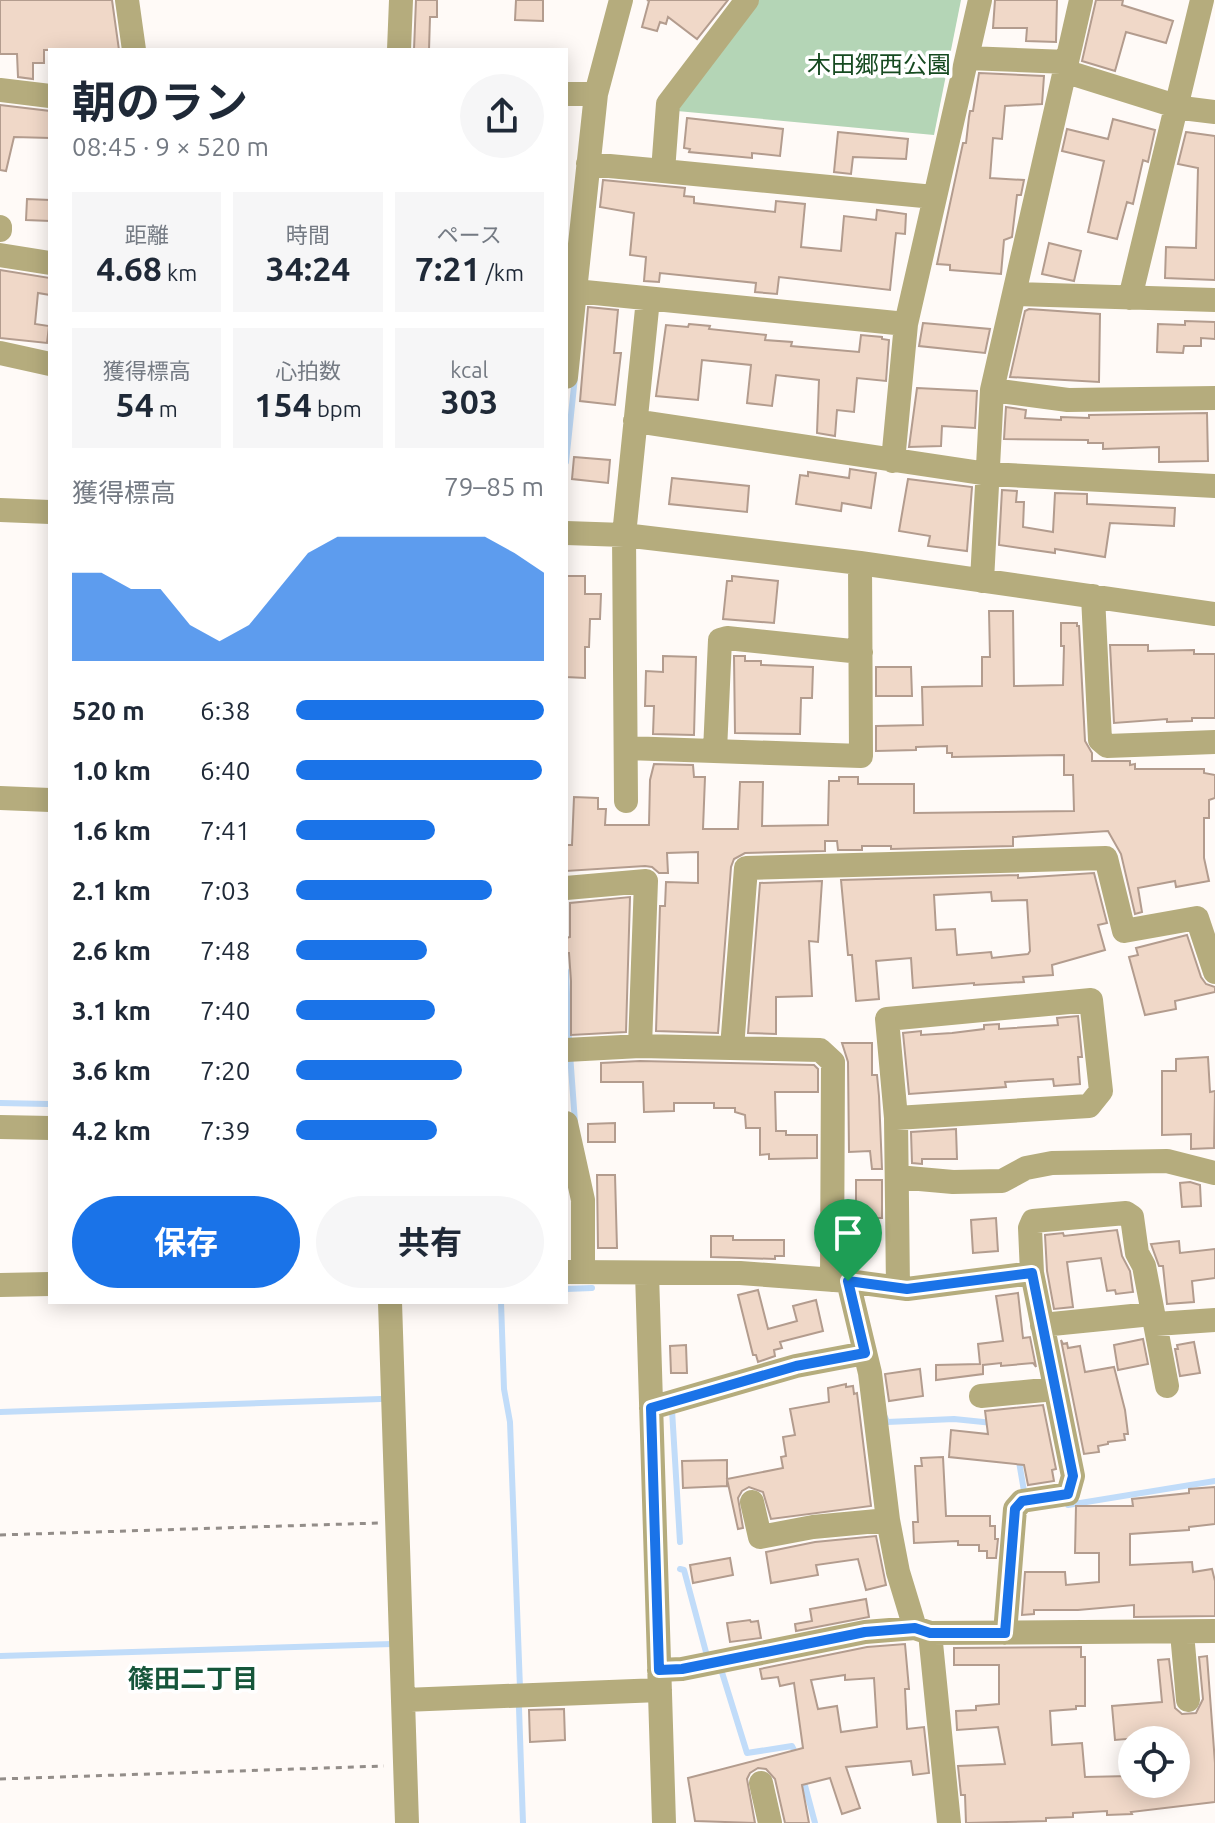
<!DOCTYPE html>
<html lang="ja">
<head>
<meta charset="utf-8">
<style>
	body { margin:0; font-family:Ubuntu,"Noto Sans JP",sans-serif; background:#f6f6f7; color:#1f2937; height:100vh; display:flex; flex-direction:column; font-size:30px; white-space:nowrap }
	* { box-sizing:border-box; margin:0 }
	p { font-size:26px; color:#747a83 }
	.icon { flex:none; width:44px; height:44px; fill:none; stroke:currentColor; stroke-width:2; stroke-linecap:round; stroke-linejoin:round }
	.map { position:relative; flex:1; overflow:hidden }
	.side { position:absolute; left:48px; top:48px; width:520px; height:1256px; display:flex; flex-direction:column; background:#fff; border-radius:0px; box-shadow:0 4px 20px #0003 }
	.side>* { flex:none }
	.fabs { position:absolute; left:1118px; top:1726px; display:grid; gap:16px }
	.fabs a { display:grid; place-items:center; width:72px; height:72px; border-radius:50%; background:#fff; box-shadow:0 4px 20px #0003; font-size:40px }
	.pin { position:absolute; display:grid; place-items:center; width:68px; height:68px; color:#fff; margin:-82px -34px; border-radius:50% 50% 50% 0; rotate:-45deg; box-shadow:0 0 8px #0007 }
	.pin .icon { rotate:45deg }
	.round { display:grid; place-items:center; flex:none; width:84px; height:84px; border-radius:42px; background:#f6f6f7 }
	.summary { display:flex; align-items:center; justify-content:space-between; height:136px; padding:0 24px }
	h1 { font-size:44px; font-weight:700; line-height:60px }
	.figures { display:grid; grid-template-columns:repeat(3,1fr); gap:12px; height:136px; padding:8px 24px }
	.figures div { display:grid; align-content:center; border-radius:0px; background:#f6f6f7; text-align:center }
	.figures b { font-size:34px; font-weight:700 }
	.figures small { font-size:22px; font-weight:400 }
	.figures p { font-size:22px }
	.chart { height:224px; padding:16px 24px }
	.chart p { display:flex; justify-content:space-between }
	.chart svg { width:100%; height:144px; margin-top:8px; fill:#1a73e8; opacity:.7 }
	.action { display:flex; gap:16px; margin-top:auto; padding:16px 24px }
	.action a { flex:1; height:92px; border-radius:48px; background:#1a73e8; color:#fff; font-size:32px; font-weight:700; line-height:92px; text-align:center }
	.action a+a { background:#f6f6f7; color:#1f2937 }
	ul { padding:0 24px; list-style:none; font-size:26px }
	li { display:grid; grid-template-columns:128px 96px 1fr; align-items:center; height:60px }
	li i { height:20px; border-radius:10px; background:#1a73e8 }
	.map>svg:first-child { display:block }
	.green { fill:#b4d5b6 }
	.lines { fill:none; stroke-linecap:round; stroke-linejoin:round }
	.stream { stroke:#c1dcf9; stroke-width:6 }
	.building { fill:#f0d8c8; stroke:#b39c8e; stroke-width:2; fill-rule:evenodd }
	.path { stroke:#938d89; stroke-width:3; stroke-dasharray:6 6; stroke-linecap:butt }
	.minor { stroke:#b5ac7d; stroke-width:24 }
	.route-casing { stroke:#fff; stroke-width:16 }
	.route { stroke:#1a73e8; stroke-width:10 }
	.labels { text-anchor:middle; stroke-width:7; stroke-linejoin:round; paint-order:stroke }
	.park-label { font-size:24px; fill:#164a20; stroke:#fff }
	.neighbourhood-label { font-size:26px; font-weight:bold; fill:#16563a; stroke:#fff }
</style>
</head>
<body>
<div class="map">
<svg width="1215" height="1823" viewBox="0 0 1215 1823">
	<rect width="100%" height="100%" fill="#fffaf7"/>
	<path class="green" d="M755,0h206l-27,135 -257,-24z"/>
	<g class="lines">
		<path class="stream" d="M566,462l9,-85
			M566,971l3,70
			M570,1054l5,68
			M0,1103l48,1
			M566,1289l26,-1
			M501,1302l3,87 6,33 10,266
			M676,1409l-4,1 8,132
			M0,1412l381,-13
			M885,1417l2,5 67,-3 39,4
			M1018,1456l6,35
			M1068,1505l147,-24
			M680,1569l4,1 23,86
			M0,1656l392,-12
			M720,1666l27,87 45,-7 5,10
			M519,1708l4,115
			M803,1778l12,45"/>
	</g>
	<path class="building" d="M0,0h112l7,50h-75v13h-11v16l-15,-2 -1,-23h-17z
		M416,0h21v17h-7l-1,33h-15z
		M516,0h27v21l-28,-1z
		M647,0h81l-31,39 -29,-22 -2,7 -6,-2 -3,9 -15,-4 7,-26z
		M995,0h62l-1,42 -30,-1 1,-13h-34z
		M1096,0h27l-1,5 51,16 -7,22 -40,-11 -11,39 -33,-10z
		M979,73l65,3 -2,28 -37,2 -3,33 -9,-1 -3,40 34,2 -3,15h-4l-5,42 -8,3 -3,34 -51,-4v-5l-13,-1 26,-121h3l3,-26 1,-6h3z
		M0,105l50,6v27l-36,-1 -8,34 -6,-1z
		M687,118l96,11 -3,27 -28,-3v5l-63,-6 1,-3 -6,-1z
		M1113,119l42,11 -7,32 -5,-2 -10,44 -6,-2 -10,37 -29,-7 16,-71 -42,-10 5,-22 41,10z
		M838,132l70,7 -2,20 -53,-2 -2,17 -17,-2z
		M1186,132l29,4v144l-50,-2 1,-31 30,1 2,-80 -20,-4z
		M603,180l82,8 -1,8 10,1v6l81,9 1,-11 29,3 -4,43 40,4 3,-35 32,4 1,-10 29,4 -1,20 -9,-1 -6,57 -111,-13 -2,17 -22,-2 1,-9 -96,-10 -1,9 -15,-1 2,-24 -16,-2 4,-42 -34,-6z
		M27,199l23,1v21l-24,-1z
		M1049,243l32,8 -7,30 -32,-7z
		M0,270l50,8v17l-12,-2 -3,31 14,2 -2,17 -47,-5z
		M588,307l30,3 -4,43h7l-6,52 -35,-4z
		M1029,309l71,5 -1,68 -89,-5 15,-66z
		M1185,321l30,1v17l-14,-1v8h-17l-1,7 -26,-1 1,-28 27,1z
		M923,323l67,6 -5,24 -66,-7z
		M689,324l21,2 -1,3 57,6 -1,5 27,2 -1,4 68,6 2,-17 21,2v2l7,1 -3,41 -29,-3 -3,34 -17,-2 -2,26 -18,-3 2,-53 -43,-5 -4,31 -25,-3 4,-38 -49,-5 -4,40 -42,-4 10,-71 22,2z
		M917,388l60,3 -2,37 -33,-2 -1,20 -32,1z
		M1006,407l20,3 -1,8 36,2v-3l28,1v-3l118,-2 1,48 -49,1v-15l-56,2v-6h-15v-3l-84,-1z
		M574,457l36,3 -2,23 -36,-4z
		M850,469l26,4 -5,35 -29,-5 -1,8 -45,-7 4,-29 8,1v-4l41,6z
		M672,478l77,8 -2,26 -78,-8z
		M908,479l64,8 -5,64 -39,-5 2,-10 -31,-5z
		M1002,490l15,1 -1,11h8l-1,25 30,5 2,-39 32,1v10l88,4 -1,18 -64,-3 -5,34 -50,-8v4l-56,-8z
		M566,576h19v18h16l-1,25h-10l-1,28h-4v31l-19,-1z
		M732,576l46,5 -4,42 -51,-4 4,-38h5z
		M989,611h24l1,75 49,-1 1,-39h-3v-23h16v3h2l6,115 7,12v8h38v4l5,-1v5h69v4l11,2v23l-6,2v18h-5v40l5,23 -33,6 -1,-6 -37,7 4,24 -7,2 -14,-60 -13,-23 -95,6v9l-122,3v-3h-29v4h-24l-1,-9h-12v10l-80,2 -11,6 -3,8 -13,166 -62,-2 4,-125h5l1,-24 32,1v-31l-31,1 1,20h-9l-7,-6 -7,-1 -79,5v-26h6l2,-48 24,1v11h8l-1,16h44l1,-45 4,-16 39,1 1,12h11l-2,52h35l2,-47h23l-1,44 66,-1 1,-44h10v-4h19v7h56v29l160,-2 -1,-36h-9v-20l-112,2v-4h-5v-7l-31,1v3l-40,1v-25l47,-1 -1,-38 60,-1v-29h8z
		M1110,645h38v6l46,-1v4h21v64h-23v3l-25,1v-3l-53,4z
		M663,656l33,1 -2,78 -41,-1 1,-28h-9l1,-35 17,1z
		M734,656h11v5h16v4l52,2 -1,31h-11l-1,36 -65,-1z
		M876,667h35l1,29h-36z
		M1094,873l13,50 -9,2 7,25 -53,15 1,10 -30,2 1,5 -50,3v-2l-61,5 -2,-30 -35,3 3,38 -23,2 -4,-46h-4l-7,-75 177,-5v3zM991,892l1,9 35,-1 3,51 -2,3 -36,4 -1,-6 -34,3 -2,-26 -19,1 -2,-35z
		M822,881l-4,61 -9,-1 3,55 -36,1v37l-28,-1 12,-150z
		M630,897l-4,135 -55,3v-54l-2,-28h-3v-15l4,-1v-34z
		M1187,935l14,42 5,7 9,3v5l-40,9 1,8 -31,6 -16,-58 9,-2 -2,-7z
		M1078,1016l4,41h-4l2,27 -26,2 -1,-7 -48,3 1,5 -97,7 -6,-61 18,-2v4l31,-2 32,-4v-4l15,-1v5l59,-4 -1,-7z
		M842,1043h30v32h5l2,21 3,73h-10l-2,-18 -21,1 -1,-90z
		M1208,1057l2,35 5,-1 -1,57 -23,1v-15l-29,1v-64h14v-12z
		M640,1061l174,4 4,4v23h-43l1,39h10v4h31v23l-48,1v-5l-9,1v-27h-14l-1,-13 -10,-3v-4h-21v-5h-40v8l-30,1 -1,-30h-42v-19z
		M615,1123v19h-27v-18z
		M956,1129l1,30h-35v5l-10,-1 -1,-31z
		M597,1175h18l2,73h-19z
		M856,1180h26v38h-11v23h-24v-19h9z
		M1190,1182l10,3 1,21 -19,1 -2,-24z
		M996,1218l2,33 -25,2 -2,-33z
		M1117,1230l5,26 8,15 3,21 -17,2 -1,-4 -8,1 -6,-33 -34,4 6,45 -19,2 -7,-38 -2,-36 18,-2 1,3z
		M711,1236h22v4h51v16h-9v3l-64,-2z
		M1179,1241l1,12 35,-4v29l-23,3 2,21 -27,2 -4,-38h-4l-8,-22z
		M758,1290l10,39 29,-8 -4,-15 23,-6 7,31 -43,11 2,6 -8,2 1,6 -17,6 -2,-7h-3l-15,-60z
		M1018,1293l5,45 7,-1 6,30 -3,-4 -32,3v-3l-18,2v9l-47,6v-15l44,-1 -2,-20 25,-3 -7,-45z
		M1143,1339l5,25 -30,6 -4,-25z
		M1061,1340l2,4 4,-1 1,5 12,-2 5,26 29,-5 11,43 3,24h-4l1,6 -17,2v2l-10,2 1,6 -15,2z
		M1194,1342l6,31 -20,3 -5,-27h3l-1,-4z
		M686,1345l1,28h-16l-1,-27z
		M920,1369l3,27 -34,5 -4,-27z
		M846,1384v3l7,-1 1,8 3,-1 14,113 -100,13 -8,-27 -14,-5 -7,4 -4,7 5,30 -5,1 -11,-50 56,-11 -2,-11 5,-1 -3,-19 12,-2 -5,-26 39,-7 -1,-14z
		M1043,1405l13,64 -4,1 2,11 -26,4 -4,-20 -75,-8 2,-27 37,4 -3,-23z
		M943,1457l3,59h44v10h5v13h3l-2,19h-9v-7h-8v-6h-21v-4l-44,2 -1,-21h5l-3,-56h7l-1,-8z
		M727,1460v26l-44,2 -1,-27z
		M1215,1487v37l-26,3v3l-59,4v31l62,-3 1,10 19,-3 3,12v35l-81,1v-12l-56,5h-44v4l-12,1 3,-43h40l1,13 33,-3v-29h-24l1,-47h57l-1,-7 57,-6v-4z
		M876,1536l10,49 -20,5 -8,-31 -42,6 2,10 -47,8 -5,-31 49,-10z
		M730,1558l3,17 -40,8 -3,-18z
		M866,1599l3,18 -73,14 -1,-7 17,-3 -2,-12z
		M750,1620l1,2 7,-1 3,17 -31,4 -3,-19z
		M905,1644l4,45h-4l2,40 17,-2 5,46 -16,2 -2,-14 -65,6 14,41 -18,6 -12,-36 -28,7 7,38h-24l-10,-44 -9,-10 -8,-1 -8,5 -3,6 8,44 -60,-2 -7,-43 115,-30 -9,-65 -14,3 -2,-9 -16,2 -2,-10 107,-22zM845,1675v5l29,-2 3,49 -36,5 -4,-26 -19,3 -7,-29z
		M1081,1647v10h4v49h-9v3l-26,2 2,34 30,-2 3,34 44,-1 1,8h46v-44h-12l-1,-4 -48,4 -3,-34 50,-4 -4,-42 11,-1 6,49 7,6 14,-1 7,-14 -4,-42 8,-1 8,107v39l-84,10 1,2 -25,1v-4l-34,2v4l-27,1v3l-80,2 -1,-28h-4l-3,-29 47,-2 -7,-37 -41,3 -1,-19 20,-1v-4l23,-2v-39h-45v-17z
		M564,1709l1,31 -35,2 -1,-32z"/>
	<g class="lines">
		<path class="path" d="M0,1535l378,-12
			M0,1779l384,-13"/>
		<path class="minor" d="M127,0l7,50
			M621,0l-25,94 -21,197 331,33
			M747,0l-79,104 -5,67 271,26
			M399,50l2,-50
			M967,58l100,4
			M1064,71l118,37 33,4
			M0,90l50,6
			M566,94h30
			M588,164l75,7
			M0,227v3
			M0,255l50,8
			M1014,294l201,6
			M1130,298l72,-298
			M0,353l50,11
			M566,377l9,-86
			M992,390l76,10 147,-2
			M635,421l353,53 227,12
			M893,461l13,-137 74,-324
			M0,510l50,2
			M566,533l58,2 236,28 355,51
			M982,581l10,-191 89,-390
			M1093,596l7,144 7,6 108,-4
			M626,748l235,8 -1,-193
			M715,751l5,-111 7,-2 134,14
			M0,798l50,2
			M626,801l-2,-266 24,-236
			M566,888l80,-7 -6,165
			M732,1048l14,-180 360,-10 18,73 73,-13 18,54
			M566,1050l74,-4 180,4 13,12 -1,218
			M896,1118l193,-12 12,-15 -10,-91 -204,19 9,99 2,170
			M566,1123l17,77v72
			M0,1127l50,1
			M897,1177l56,5 49,-1 24,-13 26,-5 115,-2 48,12
			M566,1272l174,1 108,8 22,92 18,147 10,52 17,56
			M647,1273l17,550
			M1032,1273l-2,-45 3,-7 93,-8 6,4 5,36 7,13 23,120
			M848,1281l59,8 125,-16 41,203 -5,18 -46,7 -7,8 -10,124
			M0,1285l50,-1
			M390,1302l17,521
			M1156,1324l59,-4
			M1042,1325l110,-11
			M981,1396l74,-7
			M651,1408l145,-42 69,-13
			M752,1502l8,35 53,-10 75,-7
			M930,1633l19,190
			M1182,1633l6,67
			M659,1670l23,-1 183,-37 50,-4 15,5 285,-2
			M404,1700l256,-10
			M761,1783l9,40"/>
	</g>
	<g class="lines">
		<defs>
			<path id="route" d="M1032,1273l41,203 -5,18 -46,7 -7,8 -10,124h-75l-15,-5 -50,4 -183,37 -23,1 -8,-262 145,-42 69,-13 -17,-72 59,8z"/>
		</defs>
		<use href="#route" class="route-casing"/>
		<use href="#route" class="route"/>
	</g>
	<g class="labels">
		<g class="park-label">
			<text x="879" y="73">木田郷西公園</text>
		</g>
		<g class="neighbourhood-label">
			<text x="193" y="1688">篠田二丁目</text>
		</g>
	</g>
</svg>
<div class="fabs">
<a><svg class="icon" aria-label="locate" viewBox="0 0 24 24"><circle cx="12" cy="12" r="6"/><path d="M12 2v4M12 18v4M2 12h4M18 12h4"/></svg></a>
</div>
<div class="pin" style="left:848px;top:1281px;background:#1e9e55"><svg class="icon" aria-label="arrive" viewBox="0 0 24 24"><path d="M6 21V4h12l-3 4 3 4H6"/></svg></div>
<section class="side">
<div class="summary"><div><h1>朝のラン</h1><p>08:45 · 9 × 520 m</p></div><a class="round"><svg class="icon" aria-label="share" viewBox="0 0 24 24"><path d="M12 15V3M7 8l5-5 5 5M5 13v7h14v-7"/></svg></a></div>
<div class="figures">
<div><p>距離</p><b>4.68<small> km</small></b></div>
<div><p>時間</p><b>34:24</b></div>
<div><p>ペース</p><b>7:21<small> /km</small></b></div>
</div>
<div class="figures">
<div><p>獲得標高</p><b>54<small> m</small></b></div>
<div><p>心拍数</p><b>154<small> bpm</small></b></div>
<div><p>kcal</p><b>303</b></div>
</div>
<div class="chart"><p><span>獲得標高</span>79–85 m</p>
<svg viewBox="0 0 160 44" preserveAspectRatio="none"><path d="M0 44V17L10 17L20 22L30 22L40 33L50 38L60 33L70 22L80 11L90 6L100 6L110 6L120 6L130 6L140 6L150 11L160 17V44z"/></svg>
</div>
<ul>
<li><b>520 m</b>6:38<i style="width:100%"></i></li>
<li><b>1.0 km</b>6:40<i style="width:99%"></i></li>
<li><b>1.6 km</b>7:41<i style="width:56%"></i></li>
<li><b>2.1 km</b>7:03<i style="width:79%"></i></li>
<li><b>2.6 km</b>7:48<i style="width:53%"></i></li>
<li><b>3.1 km</b>7:40<i style="width:56%"></i></li>
<li><b>3.6 km</b>7:20<i style="width:67%"></i></li>
<li><b>4.2 km</b>7:39<i style="width:57%"></i></li>
</ul>
<div class="action"><a>保存</a><a>共有</a></div>
</section>
</div>
</body>
</html>
